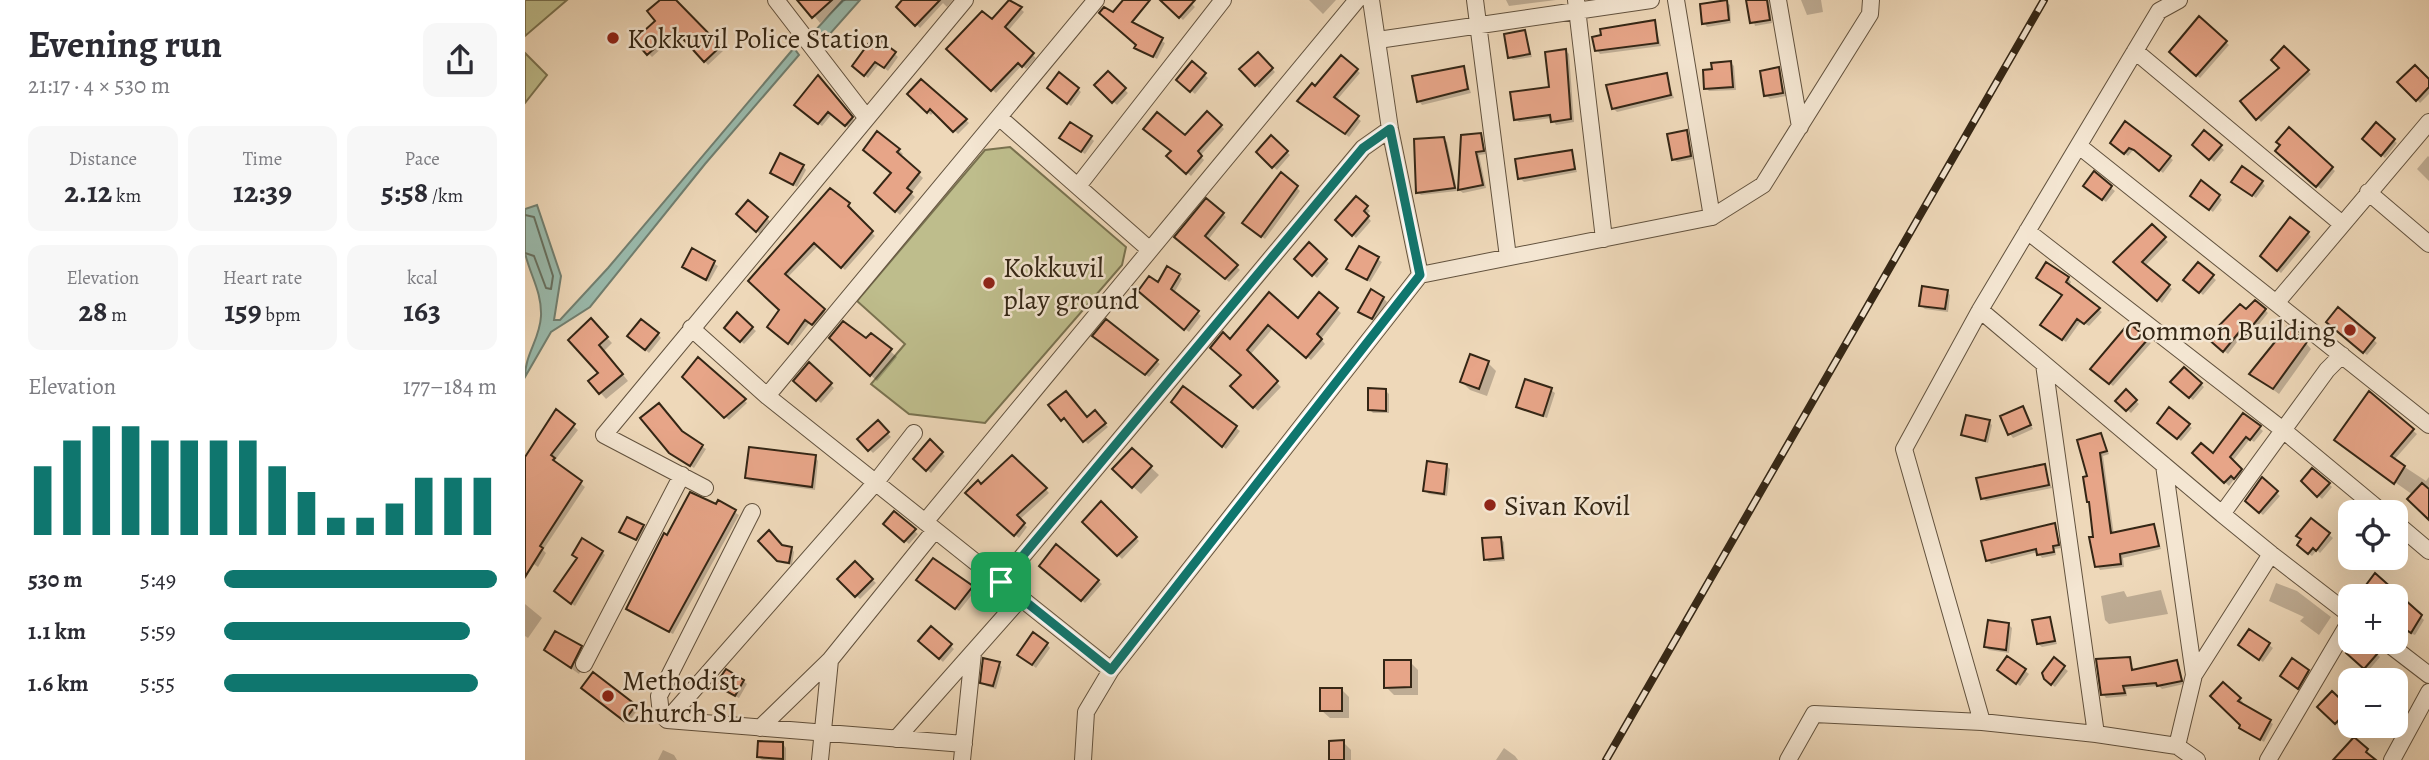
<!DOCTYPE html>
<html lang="en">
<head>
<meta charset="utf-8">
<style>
	body { margin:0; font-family:Alegreya,serif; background:#f7f7f7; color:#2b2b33; height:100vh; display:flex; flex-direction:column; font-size:26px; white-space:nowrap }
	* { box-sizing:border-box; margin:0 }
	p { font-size:23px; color:#7c7c81 }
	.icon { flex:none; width:38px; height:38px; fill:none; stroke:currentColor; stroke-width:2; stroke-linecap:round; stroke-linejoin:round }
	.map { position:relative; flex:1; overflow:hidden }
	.panel { display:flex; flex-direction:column; background:#fff; width:525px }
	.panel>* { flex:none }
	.fabs { position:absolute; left:1813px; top:500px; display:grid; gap:14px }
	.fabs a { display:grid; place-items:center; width:70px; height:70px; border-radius:14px; background:#fff; box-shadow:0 7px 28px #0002; font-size:35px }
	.pin { position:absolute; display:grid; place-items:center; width:60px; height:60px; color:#fff; margin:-30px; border-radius:14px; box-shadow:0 4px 10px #0006 }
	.round { display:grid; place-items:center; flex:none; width:74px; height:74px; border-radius:14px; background:#f7f7f7 }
	.headline { display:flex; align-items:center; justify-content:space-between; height:119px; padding:0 28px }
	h1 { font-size:38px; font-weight:600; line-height:52px }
	.figures { display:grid; grid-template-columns:repeat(3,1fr); gap:10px; height:119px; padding:7px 28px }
	.figures div { display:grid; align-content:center; border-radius:14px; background:#f7f7f7; text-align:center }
	.figures b { font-size:30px; font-weight:600 }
	.figures small { font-size:19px; font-weight:400 }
	.figures p { font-size:19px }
	.chart { height:196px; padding:14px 28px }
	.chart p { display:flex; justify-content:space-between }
	.chart svg { width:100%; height:126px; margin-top:7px; stroke:#0f766e; stroke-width:6 }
	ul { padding:0 28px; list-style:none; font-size:23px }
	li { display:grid; grid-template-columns:112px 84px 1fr; align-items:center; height:52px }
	li i { height:18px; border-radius:9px; background:#0f766e }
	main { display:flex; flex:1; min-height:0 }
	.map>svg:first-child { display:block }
	.green { fill:#bebd8c; stroke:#797250; stroke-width:2 }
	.water { fill:#9abaac; stroke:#717f70; stroke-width:2 }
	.shadow { fill:#0003 }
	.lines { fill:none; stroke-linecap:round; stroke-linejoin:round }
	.shore { stroke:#677060; stroke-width:2 }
	.building { fill:#e7a588; stroke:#342615; stroke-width:2 }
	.minor-casing { stroke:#62523e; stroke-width:18 }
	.minor { stroke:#f4e6d2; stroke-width:16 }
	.rail-casing { stroke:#342615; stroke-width:8 }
	.rail { stroke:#f4e6d2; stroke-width:5; stroke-dasharray:16; stroke-linecap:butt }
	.route-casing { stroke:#fff; stroke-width:14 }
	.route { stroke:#0f766e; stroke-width:9 }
	.poi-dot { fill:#8f2418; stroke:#f4e6d2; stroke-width:2.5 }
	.labels { text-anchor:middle; stroke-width:5; stroke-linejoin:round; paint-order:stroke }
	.poi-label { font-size:28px; fill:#342615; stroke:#f4e6d2; text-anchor:start }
</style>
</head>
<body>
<main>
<section class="panel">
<div class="headline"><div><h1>Evening run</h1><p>21:17 · 4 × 530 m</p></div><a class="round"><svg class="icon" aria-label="share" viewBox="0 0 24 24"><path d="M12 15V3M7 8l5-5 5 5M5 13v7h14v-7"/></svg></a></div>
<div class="figures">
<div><p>Distance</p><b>2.12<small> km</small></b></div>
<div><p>Time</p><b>12:39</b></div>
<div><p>Pace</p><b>5:58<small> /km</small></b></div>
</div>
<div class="figures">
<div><p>Elevation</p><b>28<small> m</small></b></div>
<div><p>Heart rate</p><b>159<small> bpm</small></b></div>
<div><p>kcal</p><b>163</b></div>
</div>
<div class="chart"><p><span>Elevation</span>177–184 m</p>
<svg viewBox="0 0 160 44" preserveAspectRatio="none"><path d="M5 44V20M15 44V11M25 44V6M35 44V6M45 44V11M55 44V11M65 44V11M75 44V11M85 44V20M95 44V29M105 44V38M115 44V38M125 44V33M135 44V24M145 44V24M155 44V24"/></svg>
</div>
<ul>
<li><b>530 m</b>5:49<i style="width:100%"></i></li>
<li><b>1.1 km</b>5:59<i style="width:90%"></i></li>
<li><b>1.6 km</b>5:55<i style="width:93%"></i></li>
</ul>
</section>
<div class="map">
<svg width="1904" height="760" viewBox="0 0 1904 760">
	<rect width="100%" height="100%" fill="#eed8b9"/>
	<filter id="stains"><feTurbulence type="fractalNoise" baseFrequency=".00286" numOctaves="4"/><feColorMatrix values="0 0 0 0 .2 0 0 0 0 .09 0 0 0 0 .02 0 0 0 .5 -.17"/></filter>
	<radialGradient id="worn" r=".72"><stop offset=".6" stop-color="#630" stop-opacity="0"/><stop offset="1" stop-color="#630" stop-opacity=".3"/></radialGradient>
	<path class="green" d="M0,0h42l-42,36z
		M0,53l22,22 -22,28z
		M485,147l116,100 -4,18 -137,158 -76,-9 -38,-30 34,-40 -48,-43 128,-151z"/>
	<path class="water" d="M318,0h17l-39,44 -8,-11z
		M269,48l5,7 -94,109 -115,143 -39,25 -26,45c0,-23 15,-38 16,-61 1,-24 -11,-41 -16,-63 0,-13 0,-30 0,-44l12,-4 24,71 -7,44h6l48,-52z"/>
	<path class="shadow" d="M138,0h8l52,51 -15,14 -29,-33 -27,25 -16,-17 22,-19z
		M276,0h45l-26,23z
		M380,0h48l-6,7 -4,-4 -23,25 -22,-21z
		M486,0l13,12 -17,20 29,26 -10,11 -4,-4 -26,28 -47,-44 43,-27z
		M637,0h26l7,7 -12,13z
		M784,0h27l-13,14z
		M981,0h50l-47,6z
		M1223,0h21l3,23 -17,3z
		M1276,0h20l2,12 -16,3z
		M1201,2l4,3 1,18 -24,4 -3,-4z
		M1674,19l30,26 -29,33 -29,-26z
		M1129,21l7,25 -61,8 -3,-4z
		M606,23l34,20 -8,16 -21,-12z
		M1000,32l7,25 -19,3 -3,-3z
		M1759,48l27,26 -50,48 -18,-21 39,-33z
		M1040,50l4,4 5,68 -18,3 -4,-7 -33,4 -4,-3 36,-31z
		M370,54l3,3 -10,14 -9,-7 -11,14 -14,-12z
		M733,54l17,18 -16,16 -18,-19z
		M817,57l18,16 -24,28 25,20 -12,16 -47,-33z
		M667,63l16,15 -13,16 -17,-14z
		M1206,63l3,3 2,24 -27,1 -3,-3z
		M938,68l8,25 -49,12 -3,-4z
		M1253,69l8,27 -16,3 -4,-4z
		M583,74l20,19 -11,12 -20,-20z
		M1141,75l8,23 -57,14 -4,-4z
		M296,80l34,41 -6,7 -17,-14 -10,12 -23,-18z
		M396,81l48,42 -11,11 -23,-23 -4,4 -22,-21z
		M1904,81v13l-9,9 -20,-21z
		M553,89l3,3 -10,14 -18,-15z
		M682,113l17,16 -24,27 4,4 -13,16 -22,-20z
		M1601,124l47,36 -10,13 -23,-20 -7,-3 -5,6 -12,-10z
		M1851,125l21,18 -12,15 -21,-19z
		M1764,129l46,42 -14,18 -41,-34z
		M1161,132l8,27 -17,3 -4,-3z
		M1679,133l20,17 -10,12 -20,-17z
		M956,135l5,19 -7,1 7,33 -23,5 -4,-3 4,-53z
		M566,138l3,3 -9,13 -20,-13z
		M746,138l19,17 -13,15 -19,-18z
		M918,139l4,3 10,49 -36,4 -3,-3z
		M374,150l4,4 -3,3 23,21 -12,15 4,4 -15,18 -24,-22 17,-20 -24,-19z
		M1046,151l6,21 -53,10 -4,-4z
		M1903,156l1,1v24l-12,-12z
		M278,166l3,4 -9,17 -22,-11z
		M1569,174l21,17 -9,11 -18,-13z
		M1737,182l3,4 -9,12 -19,-13z
		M772,188l3,3 -35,48 -18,-13z
		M1694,196l3,4 -9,12 -18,-13z
		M831,198l14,13 -4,4 5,6 -15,17 -19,-18z
		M223,202l23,20 -11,12 -22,-20z
		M324,205l3,3 -2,3 25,25 -30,34 -26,-25 -32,33 41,36 -12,14 -6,-6 -18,24 -20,-16 9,-20 -30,-29z
		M698,214l3,3 -18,23 32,30 -11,12 -49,-41z
		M1627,226l16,16 -23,24 27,23 -10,14 -47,-41z
		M1783,233l3,4 -30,36 -19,-17z
		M784,245l20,18 -12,15 -21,-19z
		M834,248l23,14 -12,20 -18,-10z
		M167,251l26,15 -9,16 -25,-15z
		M1673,264l18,16 -13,15 -17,-16z
		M654,275l3,4 -8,14 27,23 -12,16 -45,-37z
		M1543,278l3,4 -2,4 33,26 -13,14 -8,-5 -15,21 -20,-14 18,-32 -23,-15z
		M1422,292l3,3 -2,17 -23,-3 -4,-3z
		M794,294l22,19 -20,26 4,5 -14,16 -38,-32 -23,27 31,32 -23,24 -26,-25 11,-10 -13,-35 39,-46 30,25z
		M858,298l4,4 -11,19 -12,-6z
		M1740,310l3,3 -19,24 -5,-4 -16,21 -15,-12 33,-30z
		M1814,310l38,33 -10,12 -39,-33z
		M212,315l19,16 -12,13 -18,-16z
		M66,321l21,22 -8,8 24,30 -22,18 -16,-18 10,-8z
		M1604,326l22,17 -38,43 -17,-14z
		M133,334l3,4 -12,15 -16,-14z
		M573,340l58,21 4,3 -11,13z
		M341,341l24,10 7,6 -20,24 -40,-37z
		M1781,343l5,6 -32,45 -27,-20z
		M946,357l17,6 8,8 -9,25 -17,-6 -8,-8z
		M174,359l48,44 -18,17 -45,-43z
		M284,365l25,23 -13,15 -25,-22z
		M1659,369l20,18 -11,13 -21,-18z
		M658,388l57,43 -14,18 -23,-18 2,-3z
		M1026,390l4,3 -8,25 -29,-11z
		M861,391l3,3v19h-16l-4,-4z
		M1601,392l13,12 -8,9 -13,-12z
		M1844,394l48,40 -23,26 32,21 3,-4v40l-16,-22 -73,-52z
		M526,405l37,14 7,-6 13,14 -20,17z
		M1497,408l11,21 -20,9 -3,-4z
		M32,412l21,18 -23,30 2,5 28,22 -42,63 3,3 -8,14 -13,-9v-83z
		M1719,415l19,16 -9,11 -4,-3 -18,23 12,11 -6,8 -3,-3 -6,8 -35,-33 19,3z
		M352,422l14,15 -18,16 -14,-14z
		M1464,422l3,3 -4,18 -25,-8z
		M1663,425l4,3 -11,13 -19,-15z
		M157,434l24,15 -12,19 -19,-12z
		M1576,435l8,19 -6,2 11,79 39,-9 8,23 -38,9 1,9 -24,3 -6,-9 -3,-22 4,-1 -5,-60z
		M405,442l15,14 -14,17 -16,-14z
		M607,450l27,25 -18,19 -27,-25z
		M290,457l3,4 -3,29 -65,-9 -4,-3z
		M921,465l4,4 -3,27 -18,-2 -4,-3z
		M1519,466l8,22 -66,13 -3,-3z
		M510,477l14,16 -30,27 8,7 -8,11 -52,-45 14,-7z
		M1737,480l18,16 -17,19 -16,-14z
		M1778,481l26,3 3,3 -10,12z
		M193,502l21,13 -66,119 -41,-21 -4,-4 40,-72z
		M576,503l38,38 -17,18 -38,-37z
		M1833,508l6,5h-10z
		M369,513l24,21 -9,10 -24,-20z
		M102,519l20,10 -7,13 -19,-10z
		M1786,520l22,18 -13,15 -3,-3 -5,6 -10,-8z
		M1530,525l6,23 -6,1 1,6 -14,3 -4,-6 -47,12 -3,-4z
		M976,539l3,3 1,19 -16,1 -4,-3z
		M235,541l31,7 3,4 -2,13 -10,-2z
		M531,546l46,38 -17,19 -41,-34z
		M77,552l3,3 -30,51 -16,-11z
		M409,560l41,31 -16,20 -38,-28z
		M330,563l21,20 -16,16 -21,-20z
		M1850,576l49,44 -9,15 -19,-8v-30z
		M1751,583l21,8 34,26 -12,18 -19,-14 4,-4 -35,-16z
		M1636,590l7,24 -59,10 -4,-4 -4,-24 23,-5 3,6z
		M0,604l17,14 -14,20 -3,-2z
		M1525,619l7,25 -15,3 -4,-3z
		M1484,625l3,3 -3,25 -20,-3 -3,-3z
		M406,628l23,21 -11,13 -23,-21z
		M1725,631l23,17 -10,14 -20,-13z
		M1839,642l16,15 -12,14 -20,-18z
		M522,644l3,4 -14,20 -13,-10z
		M56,647l8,8 -10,19 -33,-24z
		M1483,658l21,16 -9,12 -17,-13z
		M1604,659l5,12 43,-9 7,22 -22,5 -3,-3 -33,3 1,7 -21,2 -3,-4z
		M1529,660l14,11 -13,16 -6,-5z
		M885,662l8,8v25h-24l-8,-8z
		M474,664l3,3 -6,22 -10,-3 -4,-4z
		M1783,671l3,4 -9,16 -17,-11z
		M218,681l4,3 -8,14 -19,-10z
		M1698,684l20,18 -2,3 32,19 -9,18 -23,-14 2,-3z
		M1871,685l7,7 -7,9z
		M816,689l8,8v21h-19l-8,-7z
		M61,691l49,15 3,3 -10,14z
		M1807,694l18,17 -11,15 -20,-19z
		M818,742l8,8v10h-20z
		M258,744l3,4v12h-24l-3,-3z
		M979,748l11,8 3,4h-22z
		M138,750l11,5 3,5h-19z"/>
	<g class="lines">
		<path class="shore" d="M0,215l9,2 19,59 -2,13 -5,-1 -12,-32 -9,-3"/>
	</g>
	<path class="building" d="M135,0h16l45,46 -17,16 -29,-32 -28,25 -13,-15 21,-19 -8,-10z
		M272,0h35l-20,18z
		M377,0h38l-25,26 -19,-19z
		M484,0l13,7 -17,20 29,26 -12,14 -4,-4 -27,28 -45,-42 36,-38 10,8z
		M598,0h27l-18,22 31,16 -10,19 -19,-9 2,-3 -37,-32 5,-6 9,5z
		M635,0h35l-16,18z
		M1202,0l2,20 -27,4 -2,-20z
		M1221,0h21l3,20 -20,3z
		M1674,16l28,25 -31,35 -27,-24z
		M1130,20l3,23 -63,8 -3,-14 9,-2 -1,-6z
		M1000,30l5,24 -22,4 -4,-24z
		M349,36l22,16 -12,16 -9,-6 -11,14 -12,-10z
		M1759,46l25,24 -53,50 -16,-19 39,-33 -8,-8z
		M1041,49l5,70 -20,3 -1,-7 -36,5 -4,-28 39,-5 -4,-35z
		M733,52l15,16 -18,18 -16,-17z
		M816,55l17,14 -24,28 25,19 -14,18 -48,-33 15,-18 3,3z
		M667,61l14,12 -16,19 -14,-12z
		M1206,61l2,26 -29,2 -1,-19 9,-1 -1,-6z
		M1890,65l14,14v8l-13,14 -19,-19z
		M939,66l4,23 -51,13 -5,-26z
		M1254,67l4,26 -19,3 -4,-25z
		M583,71l18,17 -14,15 -18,-18z
		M534,72l20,16 -12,16 -20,-16z
		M1142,73l4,22 -59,14 -6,-24z
		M293,75l35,42 -8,9 -17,-14 -10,12 -24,-19z
		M396,79l46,40 -14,13 -23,-23 -3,4 -20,-19z
		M682,111l15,14 -24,26 4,5 -16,18 -20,-18 5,-5 -28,-22 14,-17 28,23z
		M1600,121l46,35 -12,15 -25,-21 -5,-2 -5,6 -14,-11z
		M545,122l22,14 -11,16 -22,-14z
		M1851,122l19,17 -14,17 -19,-17z
		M1764,127l44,40 -17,20 -41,-36 5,-6 -4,-3z
		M1162,130l4,26 -19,4 -5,-26z
		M1679,130l18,15 -13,15 -17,-15z
		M352,131l23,18 -3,3 23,20 -13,16 5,4 -17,20 -21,-19 17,-20 -28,-23z
		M956,133l3,18 -8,1 7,33 -25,5 3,-55z
		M746,135l17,16 -16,17 -16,-16z
		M919,137l11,51 -39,5 -2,-54z
		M1047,150l3,19 -57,10 -3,-20z
		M255,153l24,12 -11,20 -23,-12z
		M1717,166l21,15 -11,15 -21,-14z
		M1569,171l18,15 -10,14 -19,-14z
		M756,172l17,14 -37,51 -19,-14z
		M1676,180l19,15 -11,15 -19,-14z
		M305,188l20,15 -2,3 25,25 -32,37 -27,-25 -29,31 40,35 -13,16 -7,-5 -17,24 -21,-17 12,-17 -31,-29z
		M831,196l12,10 -4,5 5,5 -17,20 -17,-16z
		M681,198l18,15 -19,23 33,29 -13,14 -51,-42z
		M223,200l20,17 -12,15 -20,-18z
		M1765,217l19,15 -32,39 -17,-15z
		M1627,224l14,13 -24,25 28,23 -13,16 -44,-39z
		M784,242l18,17 -15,17 -18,-17z
		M834,246l20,11 -12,23 -21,-11z
		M167,248l23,13 -9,19 -24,-13z
		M1521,262l23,15 -3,5 34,26 -16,16 -7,-5 -15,21 -22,-15 22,-30 -26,-17z
		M1673,262l16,13 -15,18 -16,-13z
		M642,266l13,8 -9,15 28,22 -15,19 -46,-39 11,-15 9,6z
		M1397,286l26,4 -3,19 -26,-3z
		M846,289l13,8 -12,22 -14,-7z
		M744,292l29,26 21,-26 19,16 -21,26 5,5 -16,19 -38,-33 -21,25 31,31 -25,27 -23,-22 11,-11 -31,-27 13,-16 7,7z
		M1730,300l11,9 -21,26 -5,-4 -17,21 -16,-14 33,-34 6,5z
		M1813,307l37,31 -12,15 -37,-31z
		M212,312l16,15 -13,15 -16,-14z
		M66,318l17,19 -9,8 24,29 -24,20 -11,-13 10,-8 -30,-33z
		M116,319l18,14 -14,17 -18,-14z
		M581,319l52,41 -13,15 -53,-39z
		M318,321l23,17 5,-5 21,16 -22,27 -41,-38z
		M1604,323l19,16 -39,45 -19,-15z
		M1762,327l20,15 -34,47 -24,-15z
		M945,354l19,7 -10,28 -19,-7z
		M173,357l48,42 -22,19 -42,-41z
		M284,362l23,21 -16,18 -23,-20z
		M1659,367l18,16 -13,15 -19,-16z
		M1000,379l27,9 -9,28 -27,-9z
		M658,386l54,40 -15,21 -51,-45z
		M843,388l18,1v22l-18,-1z
		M1601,389l11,11 -11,11 -11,-10z
		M541,391l21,26 8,-7 11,13 -23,19 -19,-24 -3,3 -13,-16z
		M1844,391l45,38 -23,27 14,10 -11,18 -60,-44z
		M134,403l23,28 21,14 -13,21 -21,-13 -29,-35z
		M1498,406l8,19 -23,10 -8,-19z
		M1644,407l21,17 -13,15 -20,-16z
		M31,409l19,15 -24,31 4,3 -2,2 29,21 -42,65 3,2 -18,29v-120z
		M1718,413l18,13 -11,14 -4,-3 -16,20 12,12 -8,10 -3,-3 -7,7 -32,-30 9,-10 12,10z
		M1441,415l24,5 -5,21 -24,-6z
		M353,420l11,12 -21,19 -11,-12z
		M1576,433l6,18 -7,2 11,80 43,-9 5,22 -39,8 1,10 -26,3 -6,-30h4l-4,-35h-2l-4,-25 4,-1 -10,-36z
		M405,439l13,13 -17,19 -13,-12z
		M224,447l67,8 -4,32 -67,-9z
		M607,448l20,18 -20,22 -20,-19z
		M487,455l35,33 -30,27 8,8 -11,13 -49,-43 13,-13 3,4z
		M902,461l20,3 -3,30 -21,-3z
		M1520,464l4,21 -68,14 -5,-21z
		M1787,468l18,15 -13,14 -16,-16z
		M1737,477l16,14 -19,22 -14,-12z
		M1897,483l7,6v31l-22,-21z
		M165,492l26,12 2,-4 18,10 -67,122 -43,-23 38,-76 3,2z
		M576,501l36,36 -20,19 -35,-34z
		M369,511l22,18 -12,13 -21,-18z
		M102,517l17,8 -8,15 -17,-8z
		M1786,518l19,15 -14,18 -3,-3 -5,6 -11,-9 4,-6 -5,-3z
		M1530,523l4,22 -6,1 1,6 -17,3 -1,-6 -50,12 -5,-20z
		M244,530l13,15 10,2 -3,16 -12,-2 -19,-20z
		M976,537l2,21 -19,2 -2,-22z
		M57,538l21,13 -32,53 -17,-13 23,-33 -5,-3z
		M531,544l43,36 -18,21 -42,-35z
		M408,558l40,28 -18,23 -39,-29z
		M330,561l18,18 -18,18 -18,-18z
		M1850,573l47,42 -11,18 -15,-10v-26h-39z
		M1525,617l5,24 -18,3 -5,-24z
		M1463,620l21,3 -3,27 -22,-3z
		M406,626l21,18 -13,15 -21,-18z
		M1724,629l21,14 -11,17 -21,-15z
		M30,631l27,15 -11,22 -27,-18z
		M508,632l15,11 -16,22 -15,-10z
		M1830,642h12l11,11 -14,16 -18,-16z
		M1482,656l19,13 -10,15 -19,-14z
		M1529,657l11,9 -14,19 -7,-6 -2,-6z
		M1605,657l2,13 45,-10 5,21 -25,5 -1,-3 -33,3 2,7 -24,2 -5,-36z
		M458,658l17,4 -7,24 -13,-3z
		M1767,658l17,12 -11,19 -18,-13z
		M859,660h27v27l-27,1z
		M201,669l18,11 -9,16 -20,-11z
		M68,672l43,33 -12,16 -43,-33z
		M1698,682l18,16 -3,3 33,19 -11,20 -21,-12 1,-3 -30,-29z
		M795,688h22v23h-22z
		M1807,691l18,17 -15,16 -18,-17z
		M1829,737l14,12 -2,3 10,8h-43z
		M819,740v20h-15v-19z
		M233,741l25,1v17l-26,-2z"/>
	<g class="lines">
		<defs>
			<path id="minor" d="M251,0l90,117
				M846,0l19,129 30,146
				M950,0l33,257
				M1051,0l28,239
				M1151,0l36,217
				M1253,0l22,127
				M853,40l273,-40
				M1610,51l207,173
				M475,118l150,132
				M1554,146l350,279
				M553,186l145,-186
				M1843,192l61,52
				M1502,231l256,199 100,83
				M1752,302l152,-180
				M1455,310l242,204 105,-144 15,-15
				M166,328l76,68 344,274
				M1519,364l52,370
				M242,396l329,-396
				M1639,465l30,210
				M180,488l-101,-53 361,-435
				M227,512l-93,184 2,18 6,6 297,24
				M400,522l432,-522
				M1871,523l33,28
				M1746,554l79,61
				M476,582l362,-434 27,-19
				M1861,642l43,33
				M59,664l98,-189
				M142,720l209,-238 38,-49
				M1457,722l-78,-273 76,-139 179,-299 20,-11
				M235,728l70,-68
				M371,739l124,-140
				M1652,746l17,-71 77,-121 -49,-40
				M295,760l10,-100 105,-130
				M437,760l11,-107
				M558,760l3,-48 25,-42 309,-395 292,-58 51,-32 107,-171 1,-14
				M1263,760l26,-46 168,8 114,12 81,12 20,14
				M1743,760l82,-139
				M1867,760l37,-68"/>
		</defs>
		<use href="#minor" class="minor-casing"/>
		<use href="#minor" class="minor"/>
		<defs>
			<path id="rail" d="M1081,760l438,-760"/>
		</defs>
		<use href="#rail" class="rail-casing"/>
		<use href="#rail" class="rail"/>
	</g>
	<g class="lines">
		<defs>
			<path id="route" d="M865,129l30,146 -309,395 -110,-88 362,-434z"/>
		</defs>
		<use href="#route" class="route-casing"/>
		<use href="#route" class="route"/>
	</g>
	<g class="poi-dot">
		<circle cx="88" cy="38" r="7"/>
		<circle cx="464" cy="283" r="7"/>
		<circle cx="1825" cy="330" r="7"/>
		<circle cx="965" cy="505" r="7"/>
		<circle cx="83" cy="696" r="7"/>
	</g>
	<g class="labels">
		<g class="poi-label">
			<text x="102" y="48">Kokkuvil Police Station</text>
			<text x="478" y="277">Kokkuvil<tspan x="478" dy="32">play ground</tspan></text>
			<text x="1811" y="340" text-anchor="end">Common Building</text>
			<text x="979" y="515">Sivan Kovil</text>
			<text x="97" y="690">Methodist<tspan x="97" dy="32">Church SL</tspan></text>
		</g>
	</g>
	<rect width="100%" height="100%" filter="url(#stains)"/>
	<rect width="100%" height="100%" fill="url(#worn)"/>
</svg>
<div class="fabs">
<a><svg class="icon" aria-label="locate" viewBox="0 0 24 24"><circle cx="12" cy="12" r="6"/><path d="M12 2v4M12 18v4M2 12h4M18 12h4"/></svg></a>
<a>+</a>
<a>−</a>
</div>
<div class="pin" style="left:476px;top:582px;background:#1e9e55"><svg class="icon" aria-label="arrive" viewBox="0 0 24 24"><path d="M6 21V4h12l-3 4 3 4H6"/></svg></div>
</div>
</main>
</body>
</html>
